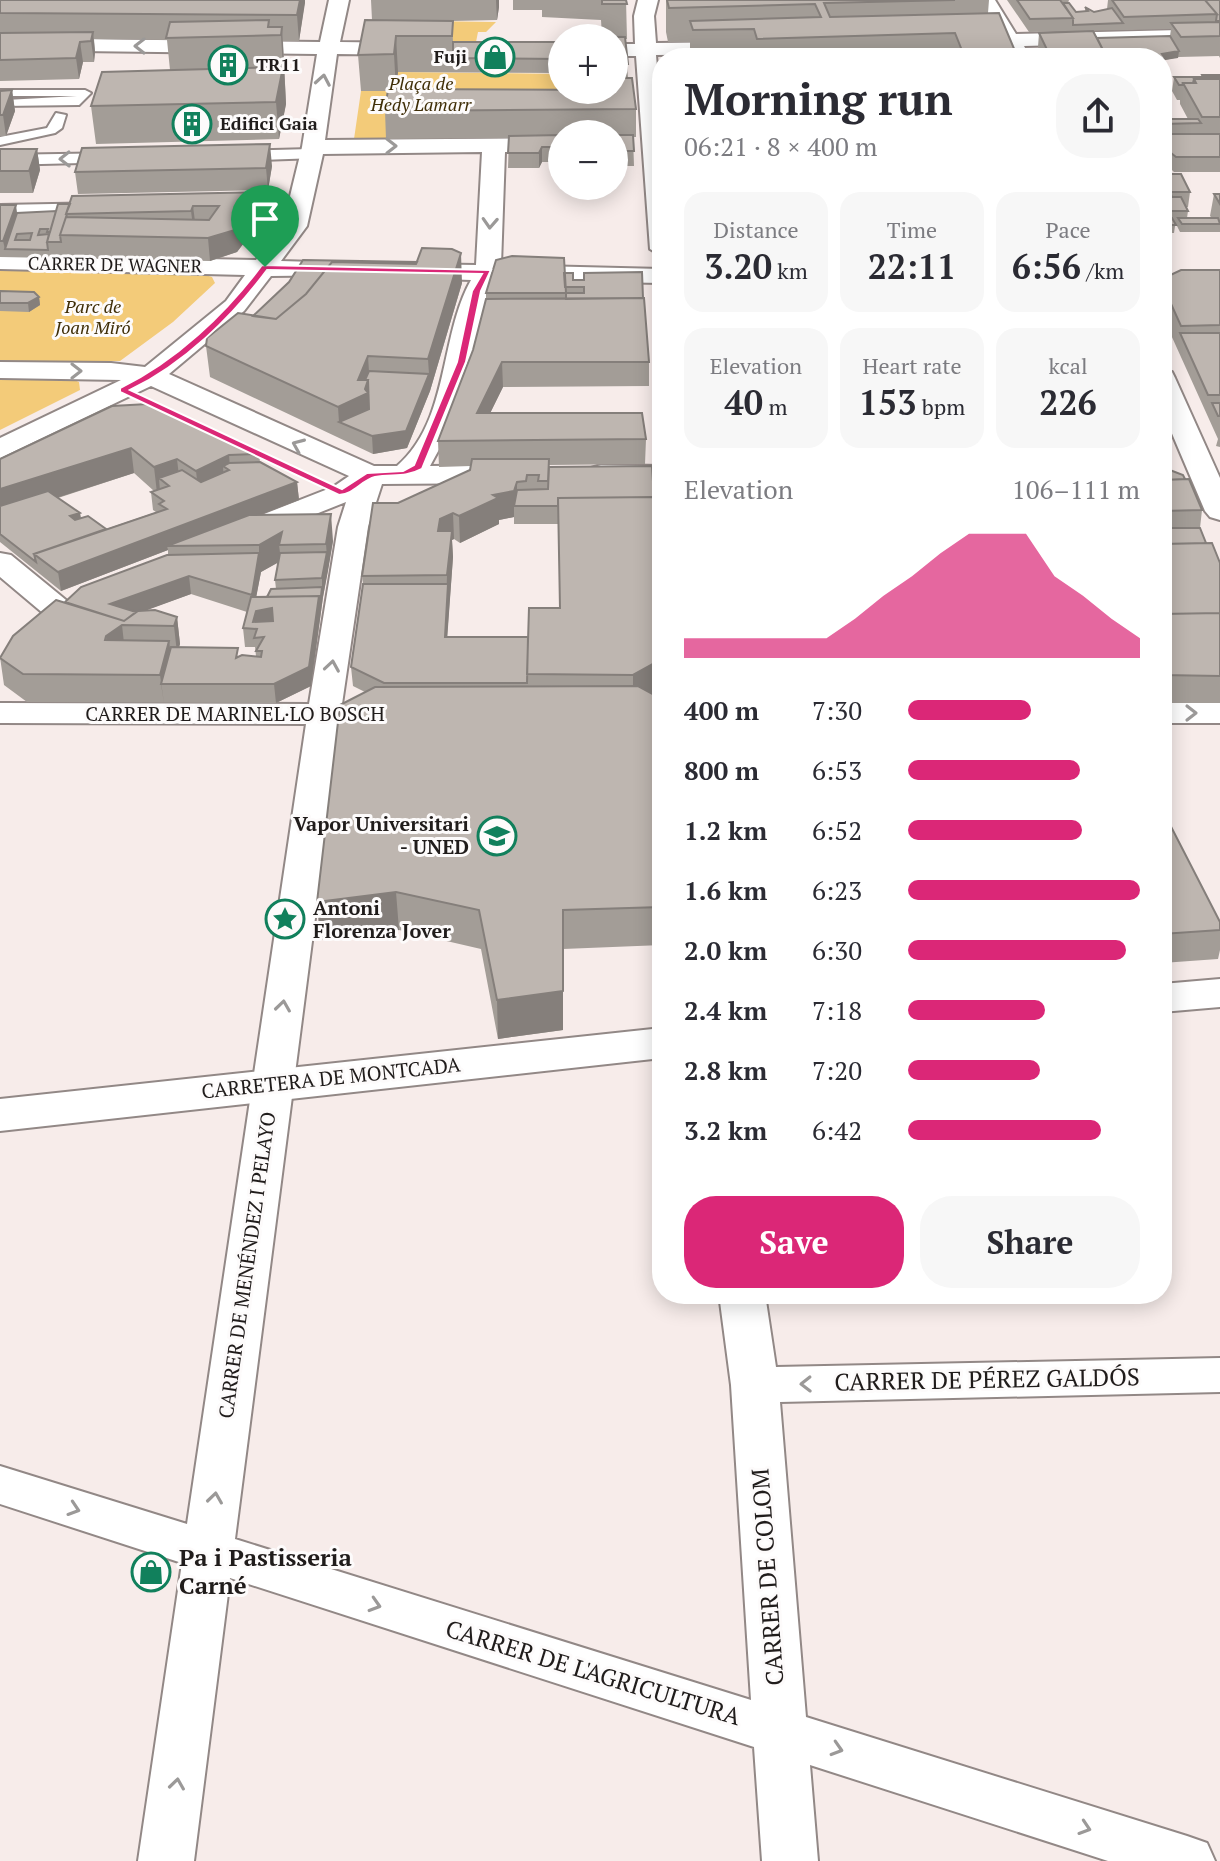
<!DOCTYPE html>
<html lang="en">
<head>
<meta charset="utf-8">
<style>
	body { margin:0; font-family:"PT Serif",serif; background:#f7f7f7; color:#2b2b33; height:100vh; display:flex; flex-direction:column; font-size:30px; white-space:nowrap }
	* { box-sizing:border-box; margin:0 }
	p { font-size:26px; color:#7c7c81 }
	.icon { flex:none; width:44px; height:44px; fill:none; stroke:currentColor; stroke-width:2; stroke-linecap:round; stroke-linejoin:round }
	.map { position:relative; flex:1; overflow:hidden }
	.side { position:absolute; left:652px; top:48px; width:520px; height:1256px; display:flex; flex-direction:column; background:#fff; border-radius:32px; box-shadow:0 4px 20px #0003 }
	.side>* { flex:none }
	.tools { position:absolute; left:548px; top:24px; display:grid; gap:16px }
	.tools a { display:grid; place-items:center; width:80px; height:80px; border-radius:50%; background:#fff; box-shadow:0 4px 20px #0003; font-size:40px }
	.pin { position:absolute; display:grid; place-items:center; width:68px; height:68px; color:#fff; margin:-82px -34px; border-radius:50% 50% 50% 0; rotate:-45deg; box-shadow:0 0 8px #0007 }
	.pin .icon { rotate:45deg }
	.round { display:grid; place-items:center; flex:none; width:84px; height:84px; border-radius:32px; background:#f7f7f7 }
	.overview { display:flex; align-items:center; justify-content:space-between; height:136px; padding:0 32px }
	h1 { font-size:44px; font-weight:700; line-height:60px }
	.stats { display:grid; grid-template-columns:repeat(3,1fr); gap:12px; height:136px; padding:8px 32px }
	.stats div { display:grid; align-content:center; border-radius:20px; background:#f7f7f7; text-align:center }
	.stats b { font-size:34px; font-weight:700 }
	.stats small { font-size:22px; font-weight:400 }
	.stats p { font-size:22px }
	.chart { height:224px; padding:16px 32px }
	.chart p { display:flex; justify-content:space-between }
	.chart svg { width:100%; height:144px; margin-top:8px; fill:#db2777; opacity:.7 }
	.button { display:flex; gap:16px; margin-top:auto; padding:16px 32px }
	.button a { flex:1; height:92px; border-radius:32px; background:#db2777; color:#fff; font-size:32px; font-weight:700; line-height:92px; text-align:center }
	.button a+a { background:#f7f7f7; color:#2b2b33 }
	ul { padding:0 32px; list-style:none; font-size:26px }
	li { display:grid; grid-template-columns:128px 96px 1fr; align-items:center; height:60px }
	li i { height:20px; border-radius:10px; background:#db2777 }
	.map>svg:first-child { display:block }
	.green { fill:#f3cb79 }
	.lines { fill:none; stroke-linecap:round; stroke-linejoin:round }
	.service-casing { stroke:#928886; stroke-width:4 }
	.pedestrian-casing { stroke:#928886; stroke-width:4 }
	.minor-casing { stroke:#928886; stroke-width:4 }
	.tertiary-casing { stroke:#928886; stroke-width:4 }
	.service { fill:#fff; fill-rule:evenodd }
	.pedestrian { fill:#fff; fill-rule:evenodd }
	.minor { fill:#fff; fill-rule:evenodd }
	.tertiary { fill:#fff; fill-rule:evenodd }
	.wall { fill:#a39d97; fill-rule:evenodd }
	.shaded-wall { fill:#857f7b }
	.building { fill:#beb6b0; stroke:#857f7b; stroke-width:2; fill-rule:evenodd }
	.oneway { stroke:#9b9998 }
	.route { fill:#db2777; stroke:#fff; stroke-width:2; fill-rule:evenodd }
	.labels { text-anchor:middle; stroke-width:6; stroke-linejoin:round; paint-order:stroke }
	.far-poi-label { font-size:18px; font-weight:bold; fill:#201c1b; stroke:#fdfbfb; text-anchor:start }
	.far-park-label { font-size:18px; font-style:italic; fill:#3f2e07; stroke:#fdfbfb }
	.far-street-label { font-size:18px; fill:#201c1b; stroke:#fdfbfb }
	.street-label { font-size:20px; fill:#201c1b; stroke:#fdfbfb }
	.poi-label { font-size:20px; font-weight:bold; fill:#201c1b; stroke:#fdfbfb; text-anchor:end }
	.near-street-label { font-size:24px; fill:#201c1b; stroke:#fdfbfb }
	.near-poi-label { font-size:24px; font-weight:bold; fill:#201c1b; stroke:#fdfbfb; text-anchor:start }
</style>
</head>
<body>
<div class="map">
<svg width="1220" height="1861" viewBox="0 0 1220 1861">
	<rect width="100%" height="100%" fill="#f7ecea"/>
	<path class="green" d="M422,21l74,1 -10,10h-8l-2,10 -109,-2z
		M398,72l164,2v16h52l17,15 -241,12 -4,22h-32l7,-48h35z
		M0,270l202,4 10,3 3,6 -42,39 -53,39h-120z
		M0,376l69,2 10,4 1,8 -80,40z"/>
	<g class="lines">
		<defs>
			<path id="service" d="M0,90h85l6,3 -12,12 -78,1zM5,96h72l-71,4z
				M56,113l10,2 -4,13 -7,5 -55,12v-8l47,-9z"/>
			<path id="pedestrian" d="M311,149l8,5 -2,4 -85,3 -8,-5 8,-5z
				M118,153l6,1v8l-124,3v-10z"/>
			<path id="minor" d="M329,0h20l-9,42 71,1 10,6 -10,6 -74,-1 -12,86 237,-2v14h-57l-4,113 161,4v14l-166,-3 -41,140 -25,46 81,-1 10,3 4,6 -4,6 -10,3 -129,1 -14,43 -26,177 19,3 5,7 -5,7 -21,3 -105,815 516,161 -20,-315 -12,-91h46l11,73 444,-9v34l-440,10 26,315 381,119 20,7 8,18h-107l-298,-96 8,96h-56l-8,-114 -524,-169 -36,283h-56l44,-298 -182,-59v-38l187,58 119,-800 -306,-1v-20l309,1 29,-177 8,-25 -93,37h-22l-4,-6 4,-6 102,-40 16,-11 -198,-90 -151,72v-20l121,-58 -121,-2v-16l111,1 34,4 81,-66 19,-26 -245,-6v-14l256,5 27,-35 19,-78 15,-93 -317,-4v-12l320,4zM482,152l-6,113 -65,-1 -12,7 12,7 60,2c-32,57 -21,140 -74,186h-23l-205,-92 75,-63 27,-35 87,-1 3,-5 -12,-7 -68,-2 26,-35 16,-72z
				M638,0h20l-4,16 2,27 85,-1 10,6 -10,6 -85,1 6,76v125l-12,-7 -14,-193h-22v-12h21l-1,-28z
				M975,0h20l21,34 204,-5v12l-196,5 5,9 -2,3h-16l-7,-11 -52,-1 -3,-4 3,-4 45,-3z
				M105,203l8,2 4,5 -4,5 -113,4v-14z
				M1162,370l10,2 3,6 45,100v42l-10,-3 -5,-6 -43,-101z
				M601,465l61,1v18l-71,-4 -4,-6 4,-6z
				M0,553l11,2 55,45 5,7 -5,7h-22l-44,-37z
				M1162,703h58v20h-58z"/>
			<path id="tertiary" d="M1220,979v28l-58,5v-28z
				M662,1028v30l-662,73v-32z"/>
		</defs>
		<use href="#service" class="service-casing"/>
		<use href="#pedestrian" class="pedestrian-casing"/>
		<use href="#minor" class="minor-casing"/>
		<use href="#tertiary" class="tertiary-casing"/>
		<use href="#service" class="service"/>
		<use href="#pedestrian" class="pedestrian"/>
		<use href="#minor" class="minor"/>
		<use href="#tertiary" class="tertiary"/>
	</g>
	<path class="wall" d="M0,0h305l-6,41h-16l3,63 -7,35 -183,5 -5,-38 79,-36 -3,-30 -73,-1 1,13 -1,10h-11l-4,17 -79,2z
		M371,0h128v7l-2,13 -45,1 1,21h109v31l-164,-1 -2,17 218,1v-52l-12,-2 -1,-16 -59,-3v-7h-29v-10h113l1,39h-2l3,39 8,31v28h-3l1,29h-20v-32h-52v28h-20l-3,6h-31l1,-30 -123,1 -1,-28 3,-20h-27l-3,-36 14,-35z
		M666,0h323l-1,13 30,45h-328v-16h-22l-2,-10z
		M1007,0h62l-1,3 8,9 9,-1v-4l9,5 13,-3 1,-9h112v58l-1,-2 -40,1 -14,3 -1,5h-2v-7h-119l-5,-11 1,-14 58,5 73,-2 1,-7 -142,3z
		M1202,75h18v97h-46l-5,-5 -7,1v-49h26l-8,-15v-4h-3l-5,-9 2,-14h28z
		M12,90l3,21 -9,25h-6v-45z
		M0,149h37l3,21 -7,23h-33z
		M272,166l-4,24 -190,4 -3,-22z
		M1162,174l28,18 -2,15h-2l2,4 -1,7h25l-2,-2 4,-22h6v38h-40l-3,-6h-2l-1,7h-12z
		M264,192l2,22 -29,38 -27,9 -210,-4v-52l17,8 39,-2z
		M1220,270v177l-4,-1 2,-7 -56,-124v-36z
		M564,273l9,7h10l66,82v24l-146,1 -13,26 156,26 -1,25 -96,1v2l113,116v104l-11,6 11,6v246l-99,4v81l-65,9 -17,-90 -82,-19 -79,10 45,-248 -12,-6 -2,-19 12,-83 -1,-8 36,-73 72,-33 1,-4 -32,1 -1,-26 35,-91 13,-51v-6zM514,517v7h44l2,84 -32,29h-81l6,-80 -1,-17 2,-1 6,4 39,-19v-4z
		M462,283l-32,108 -23,57 -34,6 -163,-77 -4,-31 47,-30z
		M0,291l39,6 1,8 -11,7 -29,-1z
		M112,406l147,48 1,8 37,20 2,18 -41,15 75,26 -10,56 -12,89 -35,17 -249,-1 -23,-17 -4,-28 65,-55 103,-47v-5l-107,41 -61,-49v-83zM134,473l20,18 -3,1 2,18 3,2 -50,17 -25,-11 -1,-5 -22,-15zM278,562l-3,18 1,9 -9,8h-11l5,-25zM191,594l56,18 -4,16 2,19h10l1,9h-17l-60,-9 1,-3 -3,-27 -31,-7z
		M1162,467l23,12 17,31 -2,18 6,15 14,20v140h-58z
		M1162,811l58,111v28l-2,9 -56,4z"/>
	<path class="shaded-wall" d="M300,0h5v3l-6,38 -2,-26z
		M496,0h3v7l-2,13z
		M282,27l4,77 -7,35 -3,-37 7,-34 -2,-33z
		M93,32l2,20 -1,10 -3,-21z
		M396,36l2,36 -2,19 -2,-37z
		M80,42l3,20 -4,17 -3,-21z
		M1179,51l-1,7 -13,2v-2l-3,-4z
		M1121,53l-1,5h-17l1,-2z
		M12,90l3,21 -9,25 -3,-21z
		M270,144l2,22 -4,24 -2,-22z
		M542,147v15l-3,6v-15z
		M37,149l3,21 -7,23 -4,-22z
		M264,192l2,22 -29,38 -27,9 -2,-23z
		M16,205l2,15 -13,29 -2,-8z
		M193,206l3,23 -2,5 -3,-23z
		M461,253l1,30 -32,108 -23,57 -34,6 -1,-18 57,-62 -1,-15z
		M39,297l1,8 -11,7 -1,-9z
		M368,356l2,32v24l-31,10 -1,-15 20,-27z
		M502,362l1,25 -25,51 -1,-25z
		M131,448l3,25 -134,43v-27z
		M229,455l2,25 -2,-10 -6,-4 1,18 -25,13 -3,-26z
		M177,459l3,26 -11,1 -10,-8 1,14 -3,1 -3,-26z
		M297,482l2,18 -120,46h-12l1,4 -107,41 -3,-19z
		M517,482v24h-3v11l-15,3v4l-39,19 -1,-27z
		M80,513l1,9 -10,3 -1,-9z
		M453,513l1,26 -2,1 1,17 -7,98 -1,-18 2,-62 -9,-44 2,-12z
		M331,514l2,27 -5,30 -2,-27z
		M282,532l-3,13 2,16 -20,11 -8,42 -1,-19 7,-42v-8z
		M327,552l1,19 -5,26 -12,89 -35,17 -2,-19 45,-88 3,-9v-9z
		M189,576l2,18 -79,29 -2,-19z
		M272,608l2,18 -17,3 -4,-7 3,-11z
		M177,617l3,27 -3,9 -3,-27z
		M122,625l3,27 -16,16 -3,-32z
		M169,641l4,28 -12,15 3,19 -4,-28z
		M662,659v28l-29,16v-28z
		M396,892l3,38 -79,10 -3,-38z
		M563,910v120l-65,9 -1,-39z"/>
	<path class="building" d="M0,0h300l-3,15 -297,-2z
		M602,0h24l1,4h-25z
		M667,0h288l-131,3 6,14 169,-4 19,45h-53l-10,-25 -198,6 -3,-10 -61,1 -3,-9 131,-4 -6,-13 -146,4z
		M1017,0h43l13,18 -43,1z
		M1112,0h93l12,14 -93,3z
		M1205,0h15v21h-4l1,-7z
		M1063,3h6l7,9 12,-1 -3,-4 9,5 18,-4 11,15 -50,2v-7z
		M269,20l-1,7h14l-1,8 -115,3 4,-16z
		M365,20l88,1 -1,15h-56l-2,18 -36,1z
		M1220,22v14l-39,1 -10,-14z
		M1093,31l11,21h-15l3,6h-41l-12,-25z
		M93,32l-2,9 -11,1 -4,16 -76,2v-27z
		M568,36l57,1 3,27h-14v-26h-47z
		M1170,36l9,15 -17,3 3,4h-21l-3,-5 -7,-1 3,6h-14l-2,-5 -17,3v-4l-7,-14z
		M453,42h109v17l-109,-1z
		M283,67l-7,35 -185,4 11,-34z
		M1202,75h18v2h-17z
		M1174,77h46v2h-26l-1,4h-10l-1,2h-3z
		M614,78h18l4,31 -251,2 3,-22 226,1z
		M1194,79h26v38h-18l-19,-34h13z
		M12,90l-9,25h-3v-24z
		M1162,119h36l3,4 -39,1z
		M1162,134h58v23h-44l-5,-4h-9z
		M562,135v12h-20l-3,6h-31l1,-17z
		M614,135h19l1,16h-20z
		M270,144l-4,24 -191,4 7,-24z
		M0,149h37l-8,22h-29z
		M1162,174h19l9,18h-20l2,5h9l7,14h-26z
		M264,192l-29,38 -27,8 -148,-3 6,-18 143,3 10,-14h-26l-2,5 -125,3 6,-18z
		M1214,194h6v10z
		M58,204h12l-4,10 1,3h-1l-6,18 1,7h-14z
		M0,205h16l-13,36h-3z
		M56,211l-6,21h-3l1,-3h-8l-2,6 11,-1 -2,8 1,8 -43,-1 12,-36zM32,233l-2,7h-15l2,-6z
		M1162,218h10l4,7h-14z
		M1178,218h40l2,6h-38z
		M422,248l30,1 9,4 -33,106 -60,-3 -10,24h10l-3,9 3,4 -30,14 -132,-61 1,-8 31,-25 38,6 30,-25 26,-32 84,2z
		M512,256l52,2 2,35h-80l10,-33z
		M303,260l114,2 -1,2 -84,-2 -26,32 -30,25 -23,-3 36,-34z
		M1181,270h39v55l-39,1 -19,-42v-5z
		M642,272l1,26 -77,1v-6h18v-6h-19l-1,-14h9v7h11v-7z
		M0,291l34,1 5,5 -11,6h-28z
		M644,298l5,64h-147l-25,51h165l4,26 -208,2 35,-91 13,-51z
		M1180,333h40v62h-12z
		M369,371l60,3 -23,57 -34,5 -33,-14 30,-13 -1,-29h-3z
		M1212,403h8v13h-2z
		M148,404l111,50 -30,1 -33,16 -19,-12 -23,8 -23,-19 -131,41v-30l112,-53z
		M472,459h77l-1,22h-10l1,-6h-12l-1,6 -9,1 -3,9 -21,4 5,3 -39,18 -6,-3 -13,6 -2,12h14l-5,44 -85,1 11,-73h25l72,-33z
		M260,462l37,20 -239,90 -24,-18 133,-45 -8,-5 5,-3 -13,-9 18,-6 -10,-8 23,-8 19,12 28,-12 -6,-4 6,-3z
		M652,466l2,31 -96,1v8h-44l3,-16 31,-1 1,-22z
		M1162,467l21,8 2,4 -23,1z
		M1189,479l13,31 -40,1v-31z
		M48,491l32,22 -10,3 5,4 13,-4 18,13 -72,25 2,8 -36,-28v-28z
		M655,497l7,86v76l-29,16 -106,-1 2,-66h31l-2,-110z
		M331,514l-5,30 -47,1 3,-13 -23,13 -92,1 82,-31z
		M1162,528h38l6,15 -44,1z
		M1212,543l8,20v50l-58,1v-70z
		M327,552l-5,26 -47,2 5,-27z
		M259,553l-7,42 -63,-19 -79,28 26,8 -12,9 -59,-19 16,-15 86,-32z
		M363,584h85l-3,53h83l-1,46h-143l-33,-16z
		M322,587l-2,18 -1,-9 -52,1 4,-8z
		M319,596l-10,71 -35,17h-113l10,-37 67,1 -2,10 6,-3 19,2 1,-6h-6l8,-14 -10,1 3,-9 -14,-1 8,-31zM272,608l1,13 -20,1 3,-11z
		M56,600l68,21 14,-10 17,-1 22,7 -3,9 -52,-1 -16,11 -1,4 64,1 -9,34 -137,-1 -23,-16 13,-22z
		M1220,613v63l-58,-1v-61z
		M638,686l24,13v208l-99,3v81l-66,9 -18,-90 -83,-18 -79,10 23,-197 35,-18z
		M1162,811h1l57,111v8l-58,4z"/>
	<defs><path id="oneway-chevron" d="M-2-3.5L2.5 0L-2 3.5" fill="none" stroke-width="1.6" stroke-linecap="round" stroke-linejoin="round" transform="scale(2)"/></defs>
	<g class="oneway">
		<use href="#oneway-chevron" transform="translate(140 46) rotate(-179)"/>
		<use href="#oneway-chevron" transform="translate(323 80) rotate(-80)"/>
		<use href="#oneway-chevron" transform="translate(391 146)"/>
		<use href="#oneway-chevron" transform="translate(65 159) rotate(179)"/>
		<use href="#oneway-chevron" transform="translate(490 223) rotate(93)"/>
		<use href="#oneway-chevron" transform="translate(76 371)"/>
		<use href="#oneway-chevron" transform="translate(298 445) rotate(-157)"/>
		<use href="#oneway-chevron" transform="translate(332 666) rotate(-81)"/>
		<use href="#oneway-chevron" transform="translate(1191 713)"/>
		<use href="#oneway-chevron" transform="translate(283 1006) rotate(-82)"/>
		<use href="#oneway-chevron" transform="translate(806 1384) rotate(179)"/>
		<use href="#oneway-chevron" transform="translate(215 1498) rotate(-82)"/>
		<use href="#oneway-chevron" transform="translate(74 1509) rotate(18)"/>
		<use href="#oneway-chevron" transform="translate(375 1605) rotate(17)"/>
		<use href="#oneway-chevron" transform="translate(837 1749) rotate(17)"/>
		<use href="#oneway-chevron" transform="translate(177 1784) rotate(-82)"/>
		<use href="#oneway-chevron" transform="translate(1085 1828) rotate(18)"/>
	</g>
	<path class="route" d="M262,265l229,5 -10,21 -15,71 -44,107c-17,9 -29,5 -47,8 -13,3 -22,18 -36,18l-219,-103v-4c56,-27 105,-74 142,-123zM267,270l215,4 -10,17 -15,71 -43,103 -11,6 -36,2 -25,16 -212,-99c54,-26 102,-73 137,-120z"/>
	<defs>
		<symbol id="shop-ring" viewBox="-11 -11 22 22"><circle r="9.5" fill="#fdfbfb" stroke="#11805c" stroke-width="1.5"/><path d="M-5-2.5h2.3a2.7 3.5 0 0 1 5.4 0H5L5.5 6h-11ZM-1.5-2.5h3a1.5 2.3 0 0 0-3 0Z" fill="#11805c"/></symbol>
		<symbol id="building-ring" viewBox="-11 -11 22 22"><circle r="9.5" fill="#fdfbfb" stroke="#11805c" stroke-width="1.5"/><path d="M-4-6H4V6H1V3H-1V6H-4ZM-2.5-4.3h1.7v1.8h-1.7ZM.8-4.3h1.7v1.8H.8ZM-2.5-1h1.7V.8h-1.7ZM.8-1h1.7V.8H.8Z" fill="#11805c"/></symbol>
		<symbol id="university-ring" viewBox="-11 -11 22 22"><circle r="9.5" fill="#fdfbfb" stroke="#11805c" stroke-width="1.5"/><path d="M0-5L7-2L0 1L-7-2ZM-4 1L0 2.5L4 1V4Q0 6-4 4Z" fill="#11805c"/></symbol>
		<symbol id="sight-ring" viewBox="-11 -11 22 22"><circle r="9.5" fill="#fdfbfb" stroke="#11805c" stroke-width="1.5"/><path d="M0-6L1.8-2.2L6-1.7L2.9 1.2L3.7 5.4L0 3.3L-3.7 5.4L-2.9 1.2L-6-1.7L-1.8-2.2Z" fill="#11805c"/></symbol>
	</defs>
	<g fill-rule="evenodd">
		<use href="#shop-ring" x="473" y="35" width="44" height="44"/>
		<use href="#building-ring" x="206" y="43" width="44" height="44"/>
		<use href="#building-ring" x="170" y="102" width="44" height="44"/>
		<use href="#university-ring" x="475" y="814" width="44" height="44"/>
		<use href="#sight-ring" x="263" y="897" width="44" height="44"/>
		<use href="#shop-ring" x="129" y="1550" width="44" height="44"/>
	</g>
	<g class="labels">
		<g class="far-poi-label">
			<text x="467" y="63" text-anchor="end">Fuji</text>
			<text x="256" y="71">TR11</text>
			<text x="220" y="130">Edifici Gaia</text>
		</g>
		<g class="far-park-label">
			<text x="421" y="90">Plaça de<tspan x="421" dy="21">Hedy Lamarr</tspan></text>
			<text x="93" y="313">Parc de<tspan x="93" dy="21">Joan Miró</tspan></text>
		</g>
		<g class="far-street-label">
			<text transform="translate(115 265) rotate(1)" y="6">CARRER DE WAGNER</text>
		</g>
		<g class="street-label">
			<text x="235" y="721">CARRER DE MARINEL·LO BOSCH</text>
			<text transform="translate(331 1078) rotate(-6)" y="7">CARRETERA DE MONTCADA</text>
			<text transform="translate(247 1265) rotate(-82)" y="7">CARRER DE MENÉNDEZ I PELAYO</text>
		</g>
		<g class="poi-label">
			<text x="469" y="831">Vapor Universitari<tspan x="469" dy="23">- UNED</tspan></text>
			<text x="313" y="915" text-anchor="start">Antoni<tspan x="313" dy="23">Florenza Jover</tspan></text>
		</g>
		<g class="near-street-label">
			<text transform="translate(987 1380) rotate(-1)" y="8">CARRER DE PÉREZ GALDÓS</text>
			<text transform="translate(768 1577) rotate(-94)" y="8">CARRER DE COLOM</text>
			<text transform="translate(593 1673) rotate(17)" y="8">CARRER DE L'AGRICULTURA</text>
		</g>
		<g class="near-poi-label">
			<text x="179" y="1566">Pa i Pastisseria<tspan x="179" dy="28">Carné</tspan></text>
		</g>
	</g>
</svg>
<div class="tools">
<a>+</a>
<a>−</a>
</div>
<div class="pin" style="left:265px;top:267px;background:#1e9e55"><svg class="icon" aria-label="arrive" viewBox="0 0 24 24"><path d="M6 21V4h12l-3 4 3 4H6"/></svg></div>
<section class="side">
<div class="overview"><div><h1>Morning run</h1><p>06:21 · 8 × 400 m</p></div><a class="round"><svg class="icon" aria-label="share" viewBox="0 0 24 24"><path d="M12 15V3M7 8l5-5 5 5M5 13v7h14v-7"/></svg></a></div>
<div class="stats">
<div><p>Distance</p><b>3.20<small> km</small></b></div>
<div><p>Time</p><b>22:11</b></div>
<div><p>Pace</p><b>6:56<small> /km</small></b></div>
</div>
<div class="stats">
<div><p>Elevation</p><b>40<small> m</small></b></div>
<div><p>Heart rate</p><b>153<small> bpm</small></b></div>
<div><p>kcal</p><b>226</b></div>
</div>
<div class="chart"><p><span>Elevation</span>106–111 m</p>
<svg viewBox="0 0 160 44" preserveAspectRatio="none"><path d="M0 44V38L10 38L20 38L30 38L40 38L50 38L60 32L70 25L80 19L90 12L100 6L110 6L120 6L130 19L140 25L150 32L160 38V44z"/></svg>
</div>
<ul>
<li><b>400 m</b>7:30<i style="width:53%"></i></li>
<li><b>800 m</b>6:53<i style="width:74%"></i></li>
<li><b>1.2 km</b>6:52<i style="width:75%"></i></li>
<li><b>1.6 km</b>6:23<i style="width:100%"></i></li>
<li><b>2.0 km</b>6:30<i style="width:94%"></i></li>
<li><b>2.4 km</b>7:18<i style="width:59%"></i></li>
<li><b>2.8 km</b>7:20<i style="width:57%"></i></li>
<li><b>3.2 km</b>6:42<i style="width:83%"></i></li>
</ul>
<div class="button"><a>Save</a><a>Share</a></div>
</section>
</div>
</body>
</html>
